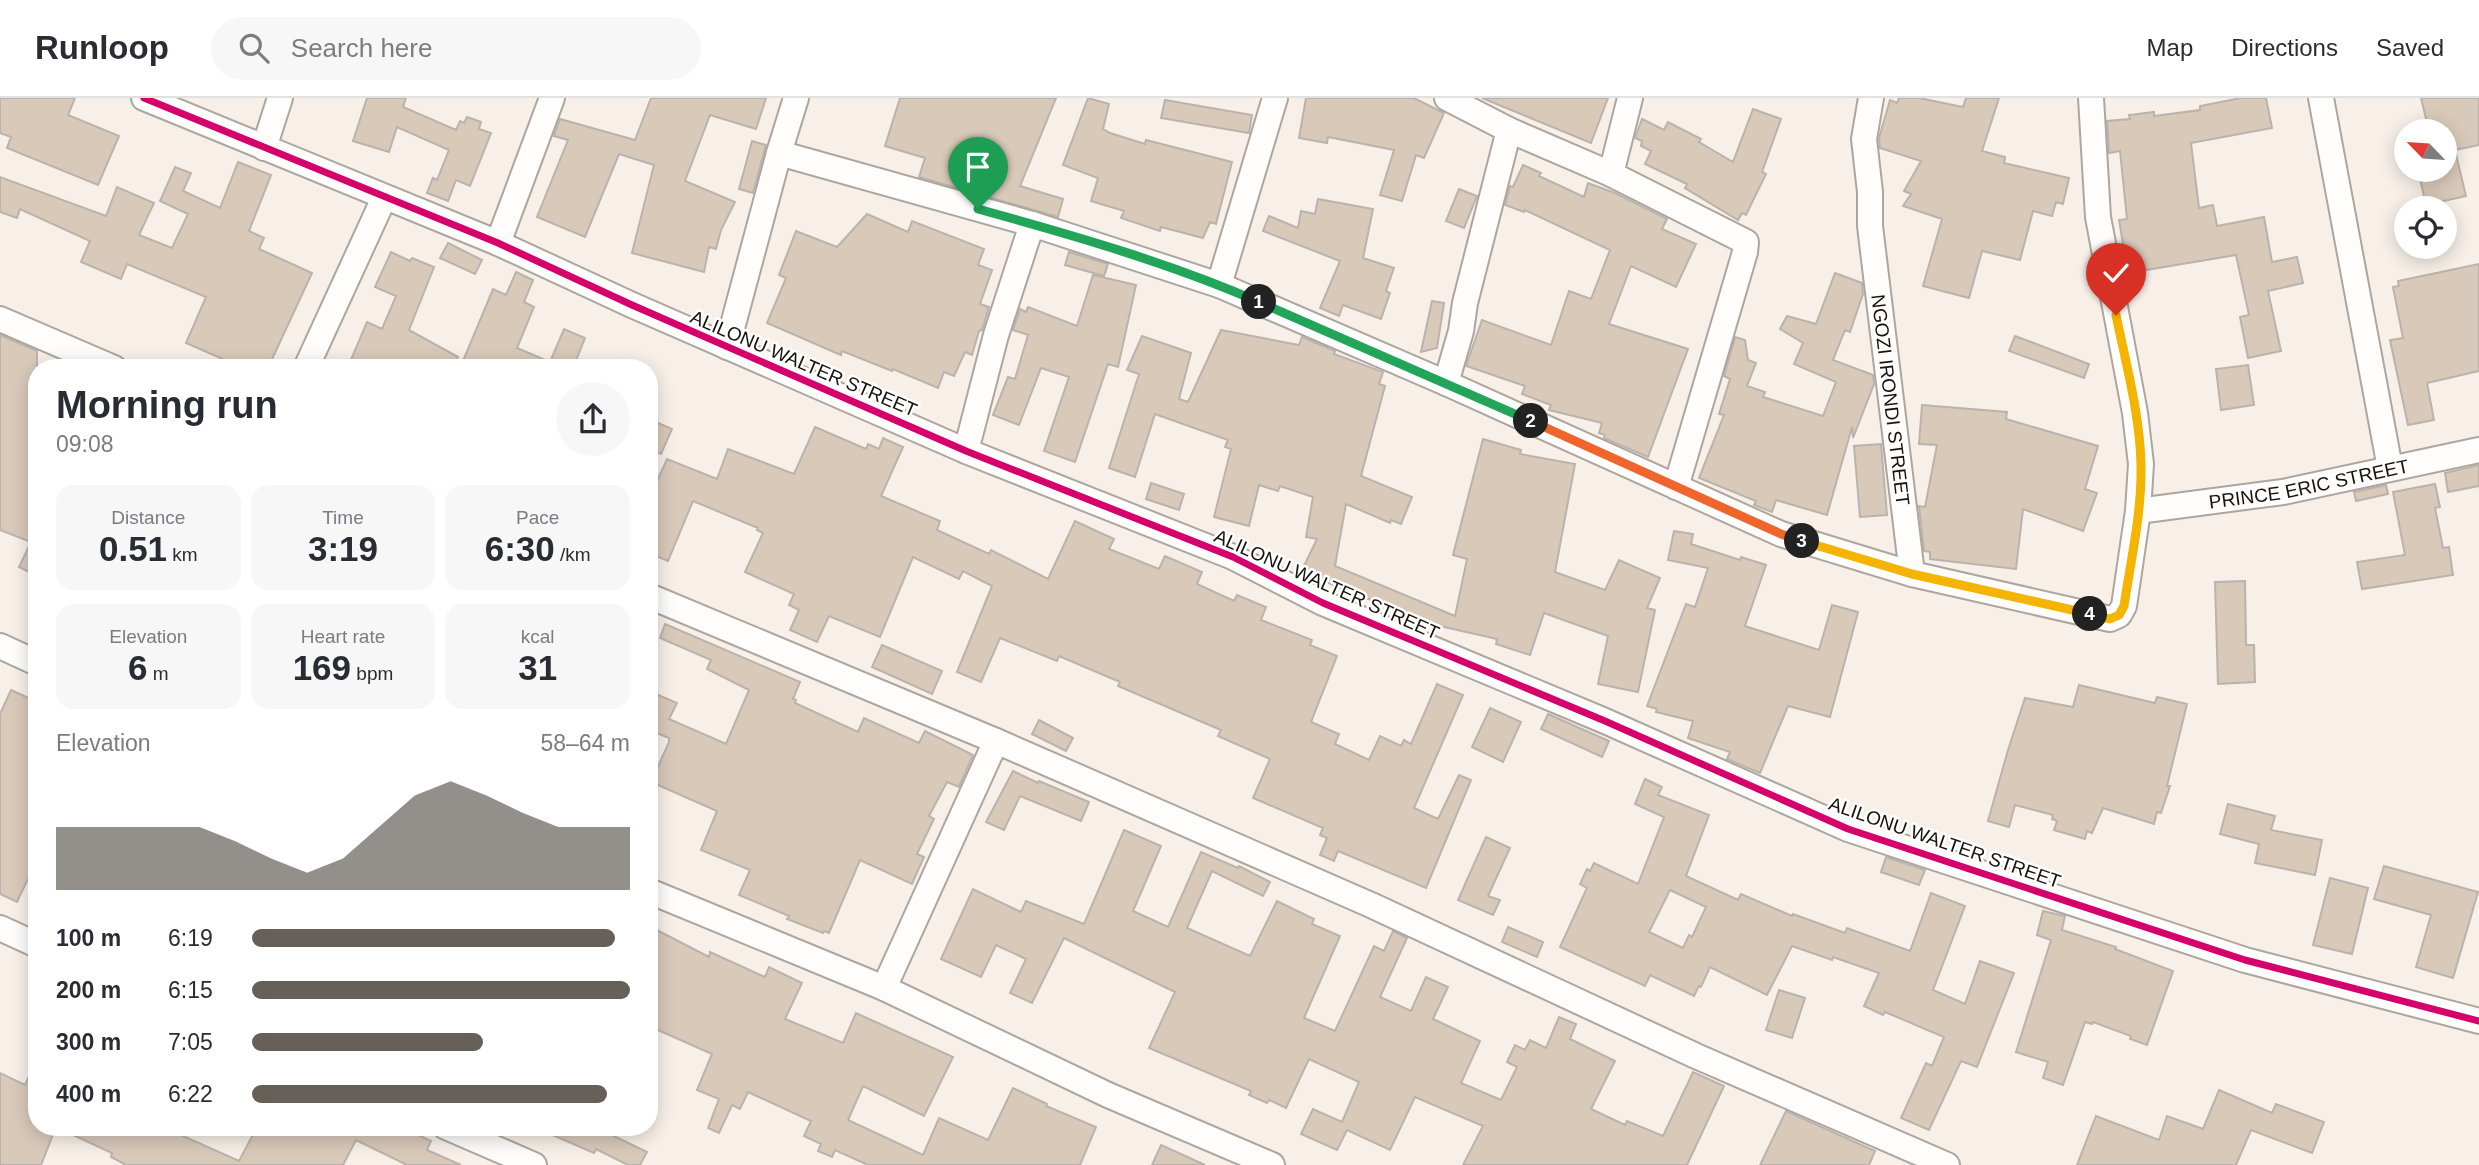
<!DOCTYPE html>
<html lang="en">
<head>
<meta charset="utf-8">
<style>
	body { margin:0; font-family:Arial,sans-serif; background:#f7f7f7; color:#2b2b33; height:100vh; display:flex; flex-direction:column; font-size:26px; white-space:nowrap }
	* { box-sizing:border-box; margin:0 }
	p { font-size:23px; color:#7c7c81 }
	.icon { flex:none; width:38px; height:38px; fill:none; stroke:currentColor; stroke-width:2; stroke-linecap:round; stroke-linejoin:round }
	.map { position:relative; flex:1; overflow:hidden }
	.details { position:absolute; left:28px; top:261px; width:630px; height:777px; display:flex; flex-direction:column; background:#fff; border-radius:28px; box-shadow:0 4px 18px #0003 }
	.details>* { flex:none }
	.needle { width:46px; rotate:295deg }
	.tools { position:absolute; left:2394px; top:21px; display:grid; gap:14px }
	.tools a { display:grid; place-items:center; width:63px; height:63px; border-radius:50%; background:#fff; box-shadow:0 4px 18px #0003; font-size:35px }
	.pin { position:absolute; display:grid; place-items:center; width:60px; height:60px; color:#fff; margin:-72px -30px; border-radius:50% 50% 50% 0; rotate:-45deg; box-shadow:0 0 7px #0007 }
	.pin .icon { rotate:45deg }
	.km { position:absolute; width:35px; height:35px; margin:-18px; border-radius:50%; background:#222; color:#fff; font-size:19px; line-height:35px; text-align:center }
	.round { display:grid; place-items:center; flex:none; width:74px; height:74px; border-radius:37px; background:#f7f7f7 }
	.summary { display:flex; align-items:center; justify-content:space-between; height:119px; padding:0 28px }
	h1 { font-size:38px; font-weight:700; line-height:52px }
	.metrics { display:grid; grid-template-columns:repeat(3,1fr); gap:10px; height:119px; padding:7px 28px }
	.metrics div { display:grid; align-content:center; border-radius:18px; background:#f7f7f7; text-align:center }
	.metrics b { font-size:35px; font-weight:700 }
	.metrics small { font-size:19px; font-weight:400 }
	.metrics p { font-size:19px }
	.chart { height:196px; padding:14px 28px }
	.chart p { display:flex; justify-content:space-between }
	.chart svg { width:100%; height:126px; margin-top:7px; fill:#666059; opacity:.7 }
	ul { padding:0 28px; list-style:none; font-size:23px }
	li { display:grid; grid-template-columns:112px 84px 1fr; align-items:center; height:52px }
	li i { height:18px; border-radius:9px; background:#666059 }
	header { display:flex; align-items:center; gap:42px; box-sizing:border-box; height:98px; padding:0 35px; background:#fff; border-bottom:2px solid #e1e1e2 }
	header strong { font-size:33px }
	nav { display:flex; gap:38px; margin-inline-start:auto; font-size:24px }
	.search { width:490px; height:63px; background:#f7f7f7; display:flex; align-items:center; gap:18px; box-sizing:border-box; padding:0 24px; border-radius:38px; color:#7c7c81; font-size:26px }
	.map>svg:first-child { display:block }
	.building { fill:#d9c9b9; stroke:#bab3ad; stroke-width:2; fill-rule:evenodd }
	.lines { fill:none; stroke-linecap:round; stroke-linejoin:round }
	.minor-casing { stroke:#aca69f; stroke-width:28 }
	.minor { stroke:#fefdfc; stroke-width:24 }
	.cycleway-casing { stroke:#fff; stroke-width:11 }
	.cycleway { stroke:#d6006c; stroke-width:7 }
	.split-1-casing { stroke:#fff; stroke-width:14 }
	.split-2-casing { stroke:#fff; stroke-width:14 }
	.split-3-casing { stroke:#fff; stroke-width:14 }
	.split-4-casing { stroke:#fff; stroke-width:14 }
	.split-5-casing { stroke:#fff; stroke-width:14 }
	.split-1 { stroke:#22a559; stroke-width:9 }
	.split-2 { stroke:#22a559; stroke-width:9 }
	.split-3 { stroke:#f0652b; stroke-width:9 }
	.split-4 { stroke:#f5b400; stroke-width:9 }
	.split-5 { stroke:#f5b400; stroke-width:9 }
	.labels { text-anchor:middle; stroke-width:5; stroke-linejoin:round; paint-order:stroke }
	.street-label { font-size:19px; fill:#18120c; stroke:#fff }
</style>
</head>
<body>
<header>
<strong>Runloop</strong>
<div class="search"><svg class="icon" aria-label="search" viewBox="0 0 24 24"><circle cx="10" cy="10" r="6"/><path d="M15 15l6 6"/></svg>Search here</div>
<nav><a>Map</a><a>Directions</a><a>Saved</a></nav>
</header>
<div class="map">
<svg width="2479" height="1067" viewBox="0 0 2479 1067">
	<rect width="100%" height="100%" fill="#f8f0e8"/>
	<path class="building" d="M0,0h75l-7,17 51,21 -21,49 -91,-37 4,-11 -11,-4z
		M367,0h39l-3,9 53,23 4,-9 4,2 3,-6 14,5 -2,7 12,4 -21,53 -14,-6 -8,21 -21,-8 6,-15 4,2 12,-30 -52,-23 -8,25 -36,-11z
		M651,0h115l-10,31 -46,-14 -25,66 50,21 -14,28 -5,19 -7,-2 -5,25 -72,-19 22,-88 -35,-11 -34,83 -48,-20 31,-77 -14,-4 6,-17 75,21z
		M900,0h156l-36,88 43,13 -5,18 -139,-40 6,-19 -40,-12z
		M1088,0l21,6 -6,25 7,4 35,11 1,-4 86,22 -16,62 -6,-2 -7,16 -42,-11 -1,4 -39,-13 3,-7 -33,-10 7,-23 -35,-13z
		M1306,0h108l30,15 -20,45 -8,-3 -14,46 -22,-6 14,-45 -66,-13 -1,6 -28,-5z
		M1482,0h126l-17,45z
		M1899,0h20l44,9 3,-9h33l-17,53 23,6 -1,6 65,15 -6,26 -7,-2 -4,14 -19,-5 -13,49 -38,-9 -13,47 -46,-12 19,-67 -39,-13 8,-12 -7,-3 17,-30 -41,-13 -1,-10 11,-38 7,3z
		M2241,0h25l6,30 -81,15 8,65 14,-3 4,21 47,-9 8,45 25,-5 6,26 -35,8 13,60 -33,7 -8,-41 9,-2 -13,-60 -108,18 -9,-53 8,-1 -7,-68 -11,2 -2,-32 23,-2 -1,-4 25,-3v4l46,-6v-4z
		M2421,0h58v47l-24,5 11,46 -40,9 -8,-35h27v-39h-16z
		M1165,2l87,15 -3,18 -88,-15z
		M1753,11l28,10 -19,53 4,2 -20,41 -4,-2 -4,7 -53,-32 2,-4 -42,-20 6,-13 -10,-5 1,-5 -7,-3 7,-19 22,11 4,-8 33,17 -2,3 34,20z
		M752,43l14,4 -13,48 -14,-4z
		M238,64l33,13 -22,56 15,7 -5,11 53,24 -44,95h-25l-57,-25 20,-46 -79,-33 -6,15 -40,-17 9,-21 -70,-32 -3,9 -17,-6v-35l106,39 11,-29 37,16 -15,32 33,13 16,-34 -28,-13 15,-34 16,6 -8,18 37,17z
		M1523,67l18,8 -2,3 45,21 4,-14 27,10 52,26 -5,10 34,15 -20,43 -45,-21 -22,58 79,25 -40,108 -44,-19 1,-3 -6,-2 3,-10 -53,-13 2,-5 -29,-11 3,-8 -59,-20 16,-46 69,25 18,-54 22,8 19,-49 -85,-40 -1,2 -19,-7 5,-19 3,1z
		M1459,91l18,7 -13,32 -18,-7z
		M1318,101l55,10 -10,49 31,10 -8,23 4,2 -9,26 -38,-14 -4,11 -19,-8 20,-47 -77,-30 6,-15 29,12 3,-17 14,3z
		M867,116l41,18 4,-11 72,28 -6,16 14,5 -12,34 9,3 -7,23 -3,1 -7,24 -7,-3 -11,24 -10,-4 -6,16 -45,-19 -1,2 -50,-20 -1,4 -74,-32 19,-45 -7,-3 17,-44 41,16z
		M448,145l34,17 -7,14 -35,-16z
		M391,154l19,9 2,-3 22,9 -25,63 49,27 -6,11h-90l-12,-6 17,-40 15,7 14,-33 -21,-9z
		M1069,154l39,12 -4,12 -39,-11z
		M2479,166v107l-52,12 7,37 -26,5 -18,-85 13,-2 -10,-51 6,-1 -1,-5z
		M516,174l17,8 -9,22 10,5 -17,41 33,14 14,-33 21,9 -12,30h-94l-16,-7 30,-72 13,6z
		M1835,175l27,10 1,11 -13,38 -5,-2 -12,30 40,15 1,9 -21,54 -1,-11 -25,88 -51,-15 -4,12 -18,-7 2,-4 -57,-23 25,-63 -5,-1 11,-35 -6,-3 11,-39 10,3 3,20 8,3 -9,23 18,6 -2,5 60,19 13,-34 -42,-18 9,-21 -23,-14 7,-13 29,8z
		M1093,177l43,10 -18,82 -10,-3 -33,98 -31,-11 25,-74 -28,-9 -22,57 -26,-10 15,-38 7,2 13,-44 -15,-5 7,-21 6,3 2,-5 49,19z
		M1432,203l12,2 -7,45 -16,4z
		M1221,232l78,15 3,-8 33,14 -1,3 49,18 -4,12 6,2 -24,90 51,21 -11,27 -10,-4 -1,3 -44,-19 -11,62 120,50 12,-57 -14,-4 30,-116 38,11 -1,4 55,10 -20,108 50,18 14,-30 41,18 -13,30 8,2 -17,82 -40,-8 10,-48 -64,-23 -14,42 -34,-11 1,-5 -66,-15 -130,-52 16,-33 -11,-2 7,-40 -33,-11 -2,5 -19,-6 -10,41 -35,-9 17,-68 -6,-2 3,-7 -73,-26 -20,63 -26,-9 30,-94 -12,-4 15,-34 49,17 -12,46 9,3z
		M0,237l37,16v225l-18,-9 12,-25 -31,-12z
		M2015,238l74,28 -5,14 -75,-27z
		M2248,267l6,40 -33,5 -5,-41z
		M1922,307l85,7 -1,7 92,27 -13,43 12,4 -14,38 -60,-22 -7,60 -86,-10v-7l-6,-1 -5,-45 6,1 12,-62 -18,-1z
		M649,321l23,10 -11,25 -12,-5z
		M815,329l51,22 2,-5 11,5 4,-11 20,9 -22,49 59,25 -3,9 52,24 2,-4 57,29 27,-58 39,18 -5,10 50,20 6,-13 37,16 -5,12 37,17 3,-6 29,12 -5,13 51,20 -2,5 27,11 -26,66 28,12 -4,10 34,16 11,-24 21,10 3,-6 7,4 26,-60 26,11 -49,113 24,11 21,-44 12,5 -45,108 -88,-37 -4,10 -14,-6 7,-17 -7,-3 3,-7 -70,-30 17,-39 -52,-23 3,-6 -103,-44 2,-4 -61,-26 -2,5 -57,-23 -19,44 -24,-10 35,-86 -29,-15 -4,8 -46,-22 -33,80 -51,-21 -12,26 -27,-12 9,-20 -10,-5 5,-11 -49,-22 18,-39 -6,-3 1,-2 -65,-27 -25,60 -19,-8v-54l18,-40 50,20 11,-30 66,25z
		M1881,346l6,71 -27,2 -6,-71z
		M2479,367v21l-31,6 -3,-19z
		M1151,385l33,11 -5,16 -33,-11z
		M2435,386l5,23 -5,1 8,40 6,-1 4,28 -91,14 -5,-27 48,-7 -12,-63z
		M2386,387l2,9 -32,7 -2,-9z
		M1674,433l19,3 -2,10 49,16 1,-3 25,8 -21,61 74,24 13,-45 26,7 -28,105 -42,-11 -28,67 -33,-14 3,-7 -42,-14 5,-17 -37,-9 1,-3 -10,-3 39,-102 9,3 13,-39 -40,-8z
		M2245,483l1,64h8l1,37 -37,2 -3,-102z
		M665,526l135,58 -7,17 3,1 -1,3 63,29 6,-14 55,25 6,-12 48,24 -14,32 -12,-5 -18,34 5,3 -17,35 7,3 -12,27 -52,-24 -31,73 -5,-2 -1,2 -36,-14 2,-3 -50,-21 11,-25 -49,-20 16,-39 -66,-29 18,-40v-4l-20,-8v-39l28,12 -8,16 57,25 23,-54 -42,-21 4,-9 -51,-22z
		M882,547l60,26 -10,23 -60,-27z
		M2079,587l76,18 2,-6 30,7 -20,82h3l-9,27 -4,-1 -3,12 -51,-16 -11,25 -5,-2 -2,8 -31,-9 3,-9 -5,-2 1,-4 -38,-10 -6,22 -21,-6 20,-71 17,-52 48,9z
		M11,592l26,12v158l-20,42 -17,-8v-180z
		M1490,610l31,14 -18,40 -31,-15z
		M1548,616l61,27 -7,16 -61,-28z
		M1039,622l34,18 -7,13 -34,-17z
		M1013,673l25,12 1,-2 50,21 -8,19 -61,-25 -16,34 -18,-8z
		M1645,681l17,8 -4,8 51,20 -23,61 52,24 3,-6 51,22 1,-2 52,19 2,-5 63,23 21,-58 34,13 -32,84 32,14 15,-43 34,12 -37,94 -16,-6 -32,69 -28,-12 25,-55 6,3 12,-29 -59,-25 -2,3 -19,-9 15,-33 -46,-16 -1,3 -40,-14 -25,49 -57,-28 -9,20 -2,-1 -5,10 -44,-21 -5,11 -85,-39 27,-59 -7,-4 7,-15 3,2 4,-8 44,21 26,-67 -29,-13zM1670,792l36,17 -14,30 -3,-2 -6,13 -34,-16z
		M2228,706l47,12 -4,14 51,10 -7,35 -60,-12 4,-19 -39,-10z
		M1124,732l37,16 -28,65 35,16 33,-75 37,16 1,-2 31,16 -7,14 -51,-25 -25,57 63,28 27,-55 37,18 -2,5 28,12 -36,82 31,13 39,-85 10,5 9,-20 14,7 -27,59 31,14 15,-34 22,10 -15,32 47,22 -19,42 40,17 16,-33 -10,-5 8,-17 10,5 5,-10 16,8 13,-31 17,7 -6,15 45,22 -24,48 34,16 2,-4 36,15 30,-64 31,14 -37,79h-224l20,-39 -68,-29 -25,53 -43,-20 -10,20 -36,-16 12,-25 29,13 17,-40 -50,-23 -23,49 -17,-8 -2,3 -18,-8 2,-4 -102,-43 26,-56 -111,-54 -32,65 -22,-10 16,-34 -30,-14 -15,32 -40,-18 32,-70 48,23 5,-11 58,23z
		M1486,739l24,11 -22,48 12,4 -7,15 -35,-15z
		M1886,759l39,13 -6,15 -38,-13z
		M2384,768l94,26 -25,86 -37,-11 15,-52 -57,-16z
		M2330,780l38,10 -16,66 -39,-9z
		M2043,813l22,5 -3,14 54,17 -1,2 58,22 -26,74 -17,-6 1,-3 -38,-14 -1,2 -7,-2 -22,63 -20,-7 5,-16 -32,-10 35,-112 -14,-5z
		M649,828l60,31 1,-5 55,25 4,-10 33,16 -17,36 58,24 13,-30 97,44 -29,59 -61,-30 -15,34 75,35 16,-37 49,22 25,-52 34,16 -1,2 50,21 -16,38h-212l-33,-15 -3,7 -14,-6 3,-7 -17,-8 7,-15 -63,-29 -8,17 -8,-4 -13,28 -11,-5 11,-29 -22,-9 15,-36 -63,-28z
		M1508,829l35,15 -6,15 -35,-15z
		M1779,892l26,8 -13,40 -26,-8z
		M37,961v68h139l-2,5 65,29 18,-34h144l30,14 -4,9 34,15h-54l-51,-25 -13,25h-217l-15,-8 1,-4 -56,-26 -15,38h-41v-92l25,12z
		M2219,992l53,23 4,-9 48,18 -12,31 -61,-23 -15,35h-159l19,-49 63,24 8,-24 36,13z
		M1786,1013l89,40 -6,14h-109z
		M534,1029h53l20,8 1,-2 39,19 -7,13h-12l-32,-16 -2,4z
		M1161,1047l44,20h-53z"/>
	<g class="lines">
		<defs>
			<g id="minor">
				<path d="M144,0l354,145 134,62 334,146 267,106 90,46 282,118 243,108 397,131 234,61"/>
				<path d="M1447,0l62,32"/>
				<path id="s1" d="M1871,0l-7,41 6,53v34l42,348"/>
				<path d="M2321,0l69,370"/>
				<path d="M264,50l16,-50"/>
				<path d="M779,55l17,-55"/>
				<path d="M1611,76l135,68 -1,10 -69,235"/>
				<path d="M498,145l54,-145"/>
				<path d="M1219,187l56,-187"/>
				<path d="M0,221l114,49"/>
				<path d="M727,249l52,-194 253,71 187,61 227,98 335,151 131,40 198,45 9,-4 5,-9 14,-95 3,-47 -6,-51 -37,-196 -7,-119"/>
				<path d="M306,270l78,-170"/>
				<path d="M1446,285l15,-52 4,-28 44,-173 102,44 19,-76"/>
				<path d="M966,353l30,-116 36,-111"/>
				<path id="s2" d="M2138,413l145,-19 196,-42"/>
				<path d="M649,498l347,145 375,164 325,151 251,109"/>
				<path d="M0,548l37,17"/>
				<path d="M649,793l235,97 224,107 164,70"/>
				<path d="M0,830l37,17"/>
				<path d="M884,890l112,-247"/>
				<path d="M446,1029l88,38"/>
			</g>
		</defs>
		<use href="#minor" class="minor-casing"/>
		<use href="#minor" class="minor"/>
		<defs>
			<path id="cycleway" d="M144,0l354,145 134,62 334,146 267,106 90,46 282,118 243,108 397,131 234,61"/>
		</defs>
		<use href="#cycleway" class="cycleway-casing"/>
		<use href="#cycleway" class="cycleway"/>
	</g>
	<g class="lines">
		<defs>
			<path id="split-1" d="M978,111c94,26 192,54 281,93"/>
			<path id="split-2" d="M1259,204l272,119"/>
			<path id="split-3" d="M1531,323l250,113 21,7"/>
			<path id="split-4" d="M1802,443l110,33 178,40"/>
			<path id="split-5" d="M2090,516l20,5 9,-4 5,-9c7,-47 18,-94 17,-141 -1,-50 -15,-101 -25,-150"/>
		</defs>
		<use href="#split-1" class="split-1-casing"/>
		<use href="#split-2" class="split-2-casing"/>
		<use href="#split-3" class="split-3-casing"/>
		<use href="#split-4" class="split-4-casing"/>
		<use href="#split-5" class="split-5-casing"/>
		<use href="#split-1" class="split-1"/>
		<use href="#split-2" class="split-2"/>
		<use href="#split-3" class="split-3"/>
		<use href="#split-4" class="split-4"/>
		<use href="#split-5" class="split-5"/>
	</g>
	<g class="labels">
		<g class="street-label">
			<text transform="translate(804 265) rotate(23)" y="7">ALILONU WALTER STREET</text>
			<text dy="7" stroke="none"><textPath href="#s1" startOffset="304">NGOZI IRONDI STREET</textPath></text>
			<text dy="7" stroke="none"><textPath href="#s2" startOffset="173">PRINCE ERIC STREET</textPath></text>
			<text transform="translate(1327 486) rotate(24)" y="7">ALILONU WALTER STREET</text>
			<text transform="translate(1945 744) rotate(19)" y="7">ALILONU WALTER STREET</text>
		</g>
	</g>
</svg>
<div class="tools">
<a><svg class="needle" viewBox="-14 -14 28 28"><path d="M0-13l5 13h-10z" fill="#e53935"/><path d="M0 13l5-13h-10z" fill="#7c7c81"/></svg></a>
<a><svg class="icon" aria-label="locate" viewBox="0 0 24 24"><circle cx="12" cy="12" r="6"/><path d="M12 2v4M12 18v4M2 12h4M18 12h4"/></svg></a>
</div>
<div class="pin" style="left:978px;top:111px;background:#1e9e55"><svg class="icon" aria-label="arrive" viewBox="0 0 24 24"><path d="M6 21V4h12l-3 4 3 4H6"/></svg></div>
<div class="pin" style="left:2116px;top:217px;background:#d93025"><svg class="icon" aria-label="check" viewBox="0 0 24 24"><path d="M5 12l5 5 9-10"/></svg></div>
<b class="km" style="left:1259px;top:204px">1</b>
<b class="km" style="left:1531px;top:323px">2</b>
<b class="km" style="left:1802px;top:443px">3</b>
<b class="km" style="left:2090px;top:516px">4</b>
<section class="details">
<div class="summary"><div><h1>Morning run</h1><p>09:08</p></div><a class="round"><svg class="icon" aria-label="share" viewBox="0 0 24 24"><path d="M12 15V3M7 8l5-5 5 5M5 13v7h14v-7"/></svg></a></div>
<div class="metrics">
<div><p>Distance</p><b>0.51<small> km</small></b></div>
<div><p>Time</p><b>3:19</b></div>
<div><p>Pace</p><b>6:30<small> /km</small></b></div>
</div>
<div class="metrics">
<div><p>Elevation</p><b>6<small> m</small></b></div>
<div><p>Heart rate</p><b>169<small> bpm</small></b></div>
<div><p>kcal</p><b>31</b></div>
</div>
<div class="chart"><p><span>Elevation</span>58–64 m</p>
<svg viewBox="0 0 160 44" preserveAspectRatio="none"><path d="M0 44V22L10 22L20 22L30 22L40 22L50 27L60 33L70 38L80 33L90 22L100 11L110 6L120 11L130 17L140 22L150 22L160 22V44z"/></svg>
</div>
<ul>
<li><b>100 m</b>6:19<i style="width:96%"></i></li>
<li><b>200 m</b>6:15<i style="width:100%"></i></li>
<li><b>300 m</b>7:05<i style="width:61%"></i></li>
<li><b>400 m</b>6:22<i style="width:94%"></i></li>
</ul>
</section>
</div>
</body>
</html>
